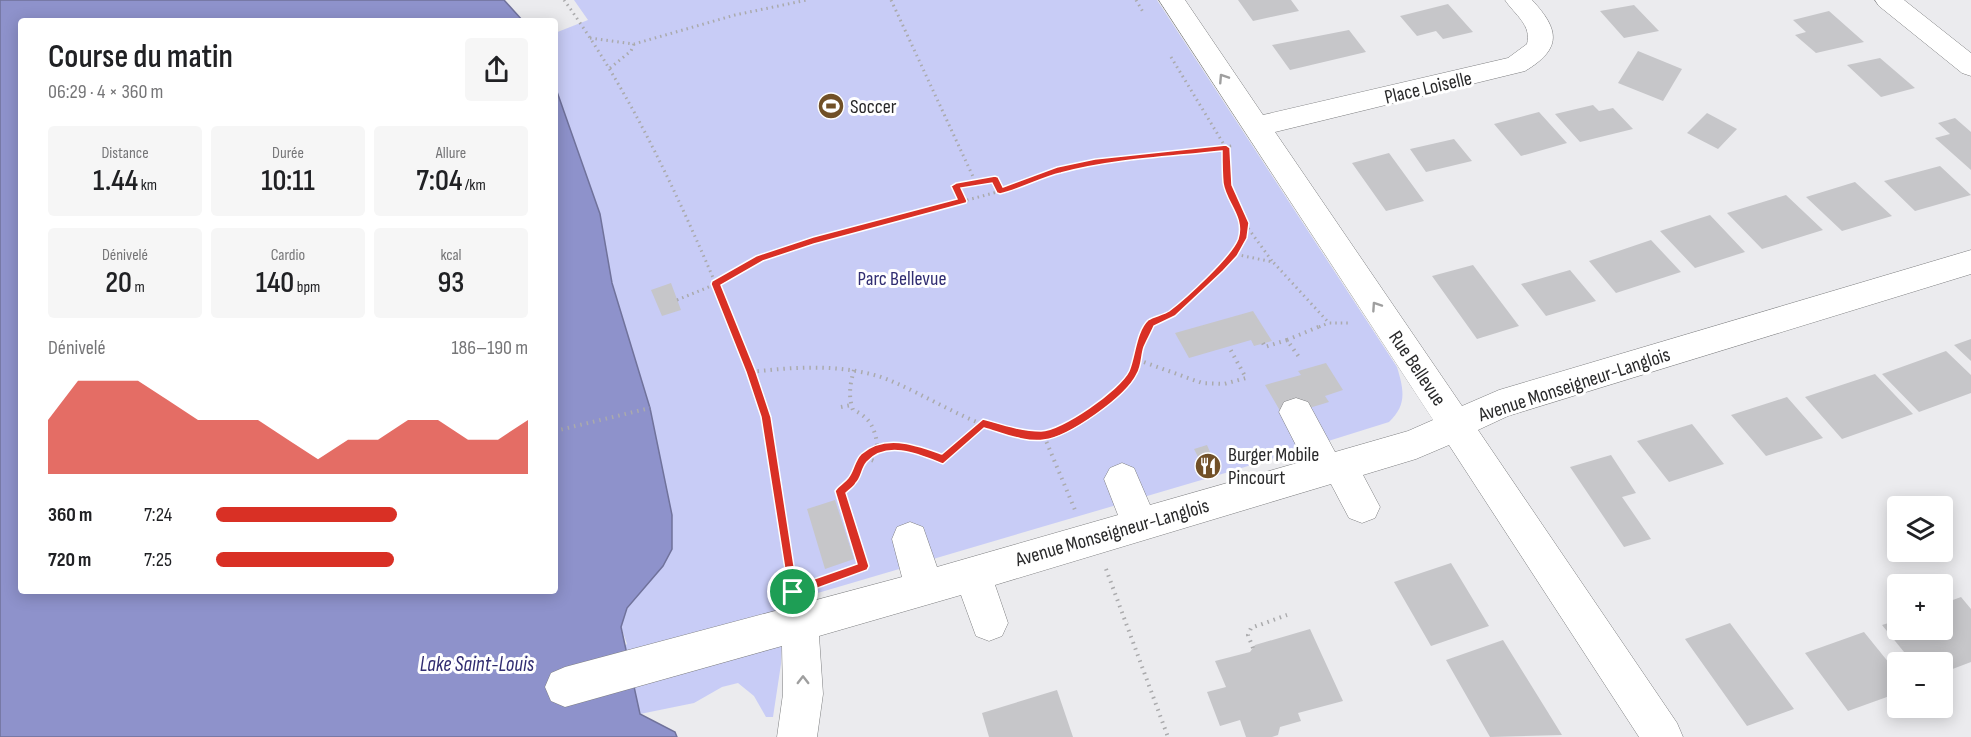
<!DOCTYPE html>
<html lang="fr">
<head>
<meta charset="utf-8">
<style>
	body { margin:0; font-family:"Sofia Sans Condensed",sans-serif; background:#f6f6f6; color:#202124; height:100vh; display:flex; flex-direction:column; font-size:22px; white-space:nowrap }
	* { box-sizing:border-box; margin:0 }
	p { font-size:20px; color:#757577 }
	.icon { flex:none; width:33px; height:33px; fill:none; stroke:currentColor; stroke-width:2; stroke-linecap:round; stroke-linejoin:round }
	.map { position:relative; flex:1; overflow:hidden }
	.side { position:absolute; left:18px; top:18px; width:540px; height:576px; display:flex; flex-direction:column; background:#fff; border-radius:6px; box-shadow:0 3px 15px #0003 }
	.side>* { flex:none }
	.fabs { position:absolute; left:1887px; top:496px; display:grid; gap:12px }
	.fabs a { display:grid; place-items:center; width:66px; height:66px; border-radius:6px; background:#fff; box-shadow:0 3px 15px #0003; font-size:30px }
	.pin { position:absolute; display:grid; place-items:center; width:51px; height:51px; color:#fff; margin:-26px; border:3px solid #fff; border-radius:50%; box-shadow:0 2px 6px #0007 }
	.round { display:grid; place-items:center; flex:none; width:63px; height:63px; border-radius:6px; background:#f6f6f6 }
	.headline { display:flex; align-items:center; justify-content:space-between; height:102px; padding:0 30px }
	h1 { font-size:33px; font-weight:600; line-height:45px }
	.figures { display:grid; grid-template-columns:repeat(3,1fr); gap:9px; height:102px; padding:6px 30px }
	.figures div { display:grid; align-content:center; border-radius:6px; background:#f6f6f6; text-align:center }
	.figures b { font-size:30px; font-weight:600 }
	.figures small { font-size:16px; font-weight:400 }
	.figures p { font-size:16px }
	.chart { height:168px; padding:12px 30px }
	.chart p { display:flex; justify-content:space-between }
	.chart svg { width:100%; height:108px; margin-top:6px; fill:#d93025; opacity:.7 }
	ul { padding:0 30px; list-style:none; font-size:20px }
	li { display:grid; grid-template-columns:96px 72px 1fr; align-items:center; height:45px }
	li i { height:15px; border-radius:8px; background:#d93025 }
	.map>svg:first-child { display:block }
	.green { fill:#c8ccf6 }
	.water { fill:#8e92cb; stroke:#70729b; stroke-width:1.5 }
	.building { fill:#c6c6c9 }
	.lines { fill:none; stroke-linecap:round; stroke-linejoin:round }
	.minor-casing { stroke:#7e7f81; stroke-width:1 }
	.path-far1 { stroke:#aaaaac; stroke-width:3; stroke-dasharray:1.5 4; stroke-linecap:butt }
	.path { stroke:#aaaaac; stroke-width:4; stroke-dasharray:1.5 5; stroke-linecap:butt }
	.minor { fill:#fff; fill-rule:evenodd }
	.oneway { stroke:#9f9f9f }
	.route { fill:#d93025; stroke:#fff; stroke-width:1.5; fill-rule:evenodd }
	.labels { text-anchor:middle; stroke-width:6; stroke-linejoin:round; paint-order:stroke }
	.street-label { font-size:20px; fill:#29292a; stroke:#fff }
	.poi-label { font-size:20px; fill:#29292a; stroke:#fff; text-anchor:start }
	.park-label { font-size:20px; fill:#312e72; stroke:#fff }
	.water-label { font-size:21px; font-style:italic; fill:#312d71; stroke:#fff }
</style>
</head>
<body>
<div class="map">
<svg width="1971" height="737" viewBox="0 0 1971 737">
	<rect width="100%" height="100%" fill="#ebebee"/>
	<path class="green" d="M574,0h583l240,367c7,23 10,38 -8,55l-157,49 -455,134 5,29 -1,30 -8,53h-7l-12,-21 -16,-13 -16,4 -28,16 -54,11 -74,-15 61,-55 -6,-17 6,-19 36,-42 9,-17v-34l-22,-107 -38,-125 -12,-69 -45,-128v-53l33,-13z"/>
	<path class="water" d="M0,0h504l19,21h-502v570h534v-505l45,128 12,69 38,125 22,107v34l-9,17 -36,42 -6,19 19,87 35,18 2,5h-677z"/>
	<path class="building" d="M1238,0h53l8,11 -46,10z
		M1448,4l25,28 -30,7 -7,-8 -19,5 -17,-20z
		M1634,5l25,26 -35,7 -24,-27z
		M1829,11l35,31 -48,11 -21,-18 11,-3 -13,-12z
		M1349,30l17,22 -76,18 -18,-25z
		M1638,51l44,18 -19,32 -45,-18z
		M1880,58l35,30 -34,9 -34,-32z
		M1593,105l6,6 14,-3 20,21 -53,13 -25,-28z
		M1539,112l28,31 -46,13 -27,-32z
		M1707,113l30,16 -19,20 -31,-16z
		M1955,118l16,14v38l-36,-32 15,-4 -12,-11z
		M1454,139l18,22 -46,11 -16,-23z
		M1389,153l35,48 -38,10 -34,-48z
		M1940,166l31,29 -56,16 -31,-30z
		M1855,182l37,34 -50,15 -36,-34z
		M1786,195l37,35 -61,19 -35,-36z
		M1710,215l35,37 -50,16 -35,-37z
		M1651,240l30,32 -65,21 -27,-32z
		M1473,265l46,61 -42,13 -45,-63z
		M1570,270l26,31 -50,15 -25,-32z
		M671,283l10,27 -19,6 -11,-26z
		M1253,311l19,30 -18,5 -3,-6 -62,18 -14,-25z
		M1971,339v22l-17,-16z
		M1946,351l25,24v18l-52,19 -37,-38z
		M1326,363l17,27 -18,6 4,6 -46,14 -18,-31 36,-10 -3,-4z
		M1875,374l38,40 -71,25 -37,-42z
		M1787,397l36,41 -57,18 -35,-41z
		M1692,424l32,40 -55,18 -32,-41z
		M1207,445l10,23 -12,3 -11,-22z
		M1611,455l25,38 -14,4 29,42 -27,8 -54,-80z
		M835,500l19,59 -29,10 -18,-60z
		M1451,563l38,63 -58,20 -37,-64z
		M1961,597l10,12v53l-29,11v-10h-29l-31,-38 16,-5v10h44v-26z
		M1730,623l64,86 -47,17 -62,-87z
		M1310,629l33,72 -45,12 3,8 -21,6 -2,8 -6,2h-26l-6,-17 -20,6 -13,-34 19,-5 -11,-26 35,-9 5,-7z
		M1864,632l34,42v19l-50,18 -43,-58z
		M1503,640l59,95 -72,2 -44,-77z
		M1057,690l16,47h-84l-7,-24z"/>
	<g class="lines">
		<defs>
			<path id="minor" d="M1159,0h26l78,115 245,-57 19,-14c5,-19 -12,-29 -22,-44h27c28,30 30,49 -7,71l-250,61 187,274 37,-16 472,-140v24l-463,142 -30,14 199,293 6,14h-44l-190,-292 -33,14 -53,16 17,32 -5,11 -13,5 -13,-5 -18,-34 -336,101 13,38 -6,13 -13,5 -13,-5 -15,-41 -142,41 4,58 -6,43h-40l6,-43 -1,-48 -217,61 -14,-6 -6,-14 6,-14 14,-6 337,-90 -10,-38 5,-12 13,-5 13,5 14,40 181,-52 -14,-36 6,-11 12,-5 12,5 16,37 154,-44 -25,-49 5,-10 12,-4 12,4 27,50 73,-21 25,-11z
				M1875,0h29l67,53v23l-9,-3 -83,-67z"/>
		</defs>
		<use href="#minor" class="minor-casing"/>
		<path class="path-far1" d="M564,0c73,101 122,213 170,327
			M891,0l85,183
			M1136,0l7,12
			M590,38l44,6 101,-29 72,-15
			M1171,57l55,91 2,37 16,38 -2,15 -8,16 39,8 56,61h20
			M610,68l21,-17 3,-7
			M963,201l-7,-15 39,-7 5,12
			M1245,224l27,37
			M677,300l39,-16 44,-25 53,-18 207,-55 37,-15 38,-9 137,-16
			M1148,327l3,-4 20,-9 63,-60
			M1319,327l10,-4"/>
		<path class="path" d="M733,325l18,46 15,48 27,171
			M1287,340l36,-15
			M1263,343l2,4 22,-7 12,17
			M1138,360l64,23 22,1 22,-6 -17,-31
			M854,370c-4,14 -6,26 -1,40 19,8 22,20 25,39
			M751,372c43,-5 85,-8 127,4 46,15 118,68 167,60 14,-3 28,-13 41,-21 13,-8 28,-19 39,-31 14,-17 13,-41 24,-59
			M841,407l10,-2
			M555,431l95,-23
			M1044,436l31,74
			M860,455l14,6
			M861,567l2,-1 -23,-75c16,-12 12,-17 22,-31 18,-25 59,-12 81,-1l40,-35
			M1106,569l62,168
			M1253,648l-5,-13 3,-7 36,-13"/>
		<use href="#minor" class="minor"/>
	</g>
	<defs><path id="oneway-chevron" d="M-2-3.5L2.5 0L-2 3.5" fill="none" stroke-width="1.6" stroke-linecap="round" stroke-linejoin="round" transform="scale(1.5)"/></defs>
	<g class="oneway">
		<use href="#oneway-chevron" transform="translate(1223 78) rotate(-123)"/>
		<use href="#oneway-chevron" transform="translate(1376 306) rotate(-124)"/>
		<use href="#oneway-chevron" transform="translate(803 680) rotate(-90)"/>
	</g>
	<path class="route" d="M1226,145l4,3 2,37 17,38 -2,15 -10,18 -14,15 -48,45 -21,10c-3,7 -7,14 -10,21 -3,9 -2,19 -7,27 -11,23 -68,63 -93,66 -19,3 -42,-7 -60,-12l-41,36c-23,-9 -56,-24 -76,-2 -6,7 -5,15 -11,21 -2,4 -7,7 -10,10l23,73 -2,4 -74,27 -4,-2 -28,-178 -15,-45 -35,-88 1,-3 44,-25 57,-19 144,-38 -6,-13 5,-3 39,-7 3,1 5,10 54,-20 38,-8zM1222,151c0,11 0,22 1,32 3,20 22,34 15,56 -7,18 -53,60 -69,72 -6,4 -15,5 -21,9 -12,11 -13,37 -19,51 -9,19 -68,60 -88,60 -20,0 -40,-7 -58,-12l-41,35c-26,-9 -57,-21 -81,0 -7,7 -7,17 -13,24 -4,5 -10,8 -13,13l22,73 -60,21 -26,-168 -15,-45 -35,-87 42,-24 51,-17 152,-41 1,-2 -6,-13 31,-5 5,10 3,1c21,-5 40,-16 61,-21 52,-14 108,-16 161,-22z"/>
	<defs>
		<symbol id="stadium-disc" viewBox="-11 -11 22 22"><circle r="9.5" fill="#715027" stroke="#fff"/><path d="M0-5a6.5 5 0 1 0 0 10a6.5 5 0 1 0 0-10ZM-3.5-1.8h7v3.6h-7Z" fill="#fff"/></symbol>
		<symbol id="restaurant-disc" viewBox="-11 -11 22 22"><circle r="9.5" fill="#715027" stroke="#fff"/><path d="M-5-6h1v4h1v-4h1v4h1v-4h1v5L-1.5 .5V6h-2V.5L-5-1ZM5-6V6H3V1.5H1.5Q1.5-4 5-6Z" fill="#fff"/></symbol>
	</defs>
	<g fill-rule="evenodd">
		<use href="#stadium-disc" x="816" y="91" width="30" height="30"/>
		<use href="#restaurant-disc" x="1193" y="451" width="30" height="30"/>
	</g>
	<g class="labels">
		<g class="street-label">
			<text transform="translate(1428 87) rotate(-13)" y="7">Place Loiselle</text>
			<text transform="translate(1418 368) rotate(56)" y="7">Rue Bellevue</text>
			<text transform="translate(1574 384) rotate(-18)" y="7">Avenue Monseigneur-Langlois</text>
			<text transform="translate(1112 532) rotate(-16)" y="7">Avenue Monseigneur-Langlois</text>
		</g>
		<g class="poi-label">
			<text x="850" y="113">Soccer</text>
			<text x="1228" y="461">Burger Mobile<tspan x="1228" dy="23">Pincourt</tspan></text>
		</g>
		<g class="park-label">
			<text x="902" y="285">Parc Bellevue</text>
		</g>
		<g class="water-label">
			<text x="477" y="671">Lake Saint-Louis</text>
		</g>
	</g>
</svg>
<div class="fabs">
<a><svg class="icon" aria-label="layers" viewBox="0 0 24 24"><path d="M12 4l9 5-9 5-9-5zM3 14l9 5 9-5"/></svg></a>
<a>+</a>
<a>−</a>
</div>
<div class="pin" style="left:793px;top:592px;background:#1e9e55"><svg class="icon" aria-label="arrive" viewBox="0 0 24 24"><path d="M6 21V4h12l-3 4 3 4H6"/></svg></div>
<section class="side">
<div class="headline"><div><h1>Course du matin</h1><p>06:29 · 4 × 360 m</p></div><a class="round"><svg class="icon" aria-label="share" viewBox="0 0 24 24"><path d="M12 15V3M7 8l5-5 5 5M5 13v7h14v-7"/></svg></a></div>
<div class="figures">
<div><p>Distance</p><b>1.44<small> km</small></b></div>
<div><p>Durée</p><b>10:11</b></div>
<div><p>Allure</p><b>7:04<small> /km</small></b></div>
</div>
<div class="figures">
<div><p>Dénivelé</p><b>20<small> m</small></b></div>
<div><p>Cardio</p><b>140<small> bpm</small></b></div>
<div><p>kcal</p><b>93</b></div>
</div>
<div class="chart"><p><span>Dénivelé</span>186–190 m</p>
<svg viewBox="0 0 160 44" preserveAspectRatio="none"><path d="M0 44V22L10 6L20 6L30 6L40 14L50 22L60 22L70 22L80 30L90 38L100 30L110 30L120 22L130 22L140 30L150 30L160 22V44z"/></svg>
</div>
<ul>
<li><b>360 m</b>7:24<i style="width:58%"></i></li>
<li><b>720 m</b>7:25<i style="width:57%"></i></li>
</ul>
</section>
</div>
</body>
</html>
